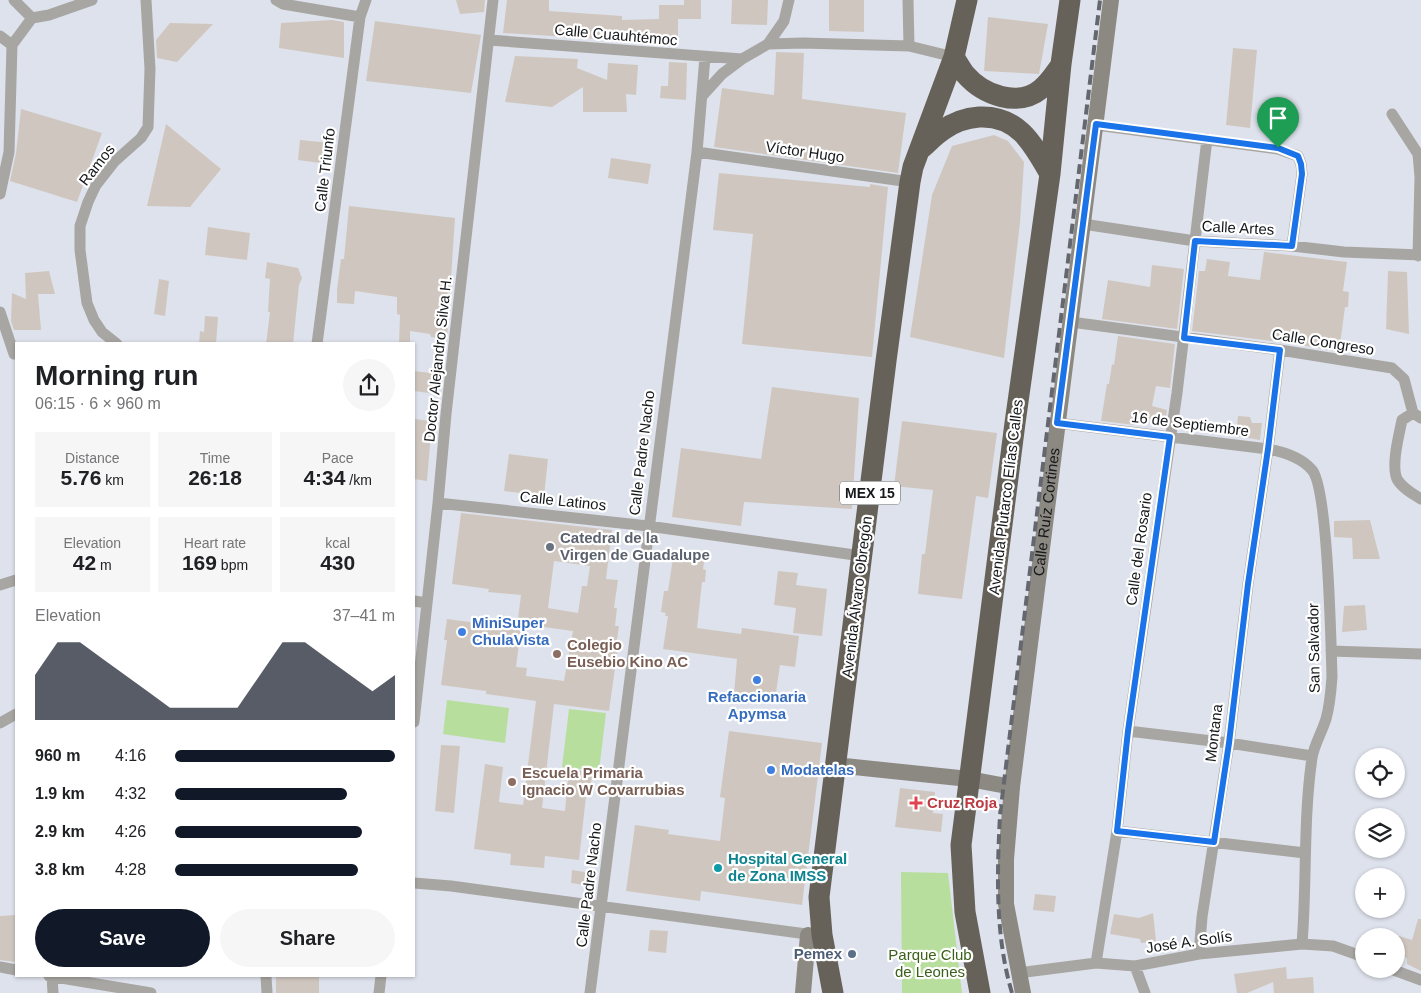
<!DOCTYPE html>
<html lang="en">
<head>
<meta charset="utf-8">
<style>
	body { margin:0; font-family:Helvetica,sans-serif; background:#f6f6f6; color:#202124; height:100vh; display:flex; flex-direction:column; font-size:19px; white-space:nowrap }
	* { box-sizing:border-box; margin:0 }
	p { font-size:16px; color:#757577 }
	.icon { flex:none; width:28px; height:28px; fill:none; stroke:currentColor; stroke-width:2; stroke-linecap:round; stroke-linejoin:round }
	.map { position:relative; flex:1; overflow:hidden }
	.drawer { position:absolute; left:15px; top:342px; width:400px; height:635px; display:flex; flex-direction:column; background:#fff; border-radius:0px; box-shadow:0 1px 4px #0004 }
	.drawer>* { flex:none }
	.fabs { position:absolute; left:1355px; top:748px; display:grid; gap:10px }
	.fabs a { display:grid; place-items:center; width:50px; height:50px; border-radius:50%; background:#fff; box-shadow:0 1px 4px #0004; font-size:25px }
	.pin { position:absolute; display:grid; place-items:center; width:42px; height:42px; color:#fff; margin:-51px -21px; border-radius:50% 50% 50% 0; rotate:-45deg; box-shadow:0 0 5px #0007 }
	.pin .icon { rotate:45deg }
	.round { display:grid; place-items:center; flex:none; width:52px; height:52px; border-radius:26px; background:#f6f6f6 }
	.overview { display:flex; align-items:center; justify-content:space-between; height:85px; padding:0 20px }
	h1 { font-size:28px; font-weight:700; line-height:38px }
	.figures { display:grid; grid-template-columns:repeat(3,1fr); gap:8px; height:85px; padding:5px 20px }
	.figures div { display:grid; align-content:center; border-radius:0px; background:#f6f6f6; text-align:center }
	.figures b { font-size:21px; font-weight:700 }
	.figures small { font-size:14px; font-weight:400 }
	.figures p { font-size:14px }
	.chart { height:140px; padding:10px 20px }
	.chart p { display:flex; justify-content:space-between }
	.chart svg { width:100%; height:90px; margin-top:5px; fill:#111827; opacity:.7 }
	.cta { display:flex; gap:10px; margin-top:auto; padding:10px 20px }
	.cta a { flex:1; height:58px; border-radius:30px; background:#111827; color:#fff; font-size:20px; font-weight:700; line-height:58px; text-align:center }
	.cta a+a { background:#f6f6f6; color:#202124 }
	ul { padding:0 20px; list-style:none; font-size:16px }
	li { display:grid; grid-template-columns:80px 60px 1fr; align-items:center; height:38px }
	li i { height:12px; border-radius:6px; background:#111827 }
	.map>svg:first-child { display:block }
	.green { fill:#b8de9e }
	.building { fill:#cfc7bf; fill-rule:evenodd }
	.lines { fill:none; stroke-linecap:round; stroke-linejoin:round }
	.street { stroke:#a8a6a2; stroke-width:11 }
	.secondary { stroke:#8c8983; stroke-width:16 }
	.highway { stroke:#66625a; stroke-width:21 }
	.rail { stroke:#64676d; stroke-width:4; stroke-dasharray:10 5; stroke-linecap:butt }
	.route-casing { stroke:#fff; stroke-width:10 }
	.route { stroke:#1a73e8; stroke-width:6 }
	.worship-dot { fill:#6b7280; stroke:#fff; stroke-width:2 }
	.shop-dot { fill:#3f7fe0; stroke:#fff; stroke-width:2 }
	.education-dot { fill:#8d6e63; stroke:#fff; stroke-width:2 }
	.health-dot { fill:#e0444e; stroke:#fff; stroke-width:2 }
	.culture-dot { fill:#0f9aa8; stroke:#fff; stroke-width:2 }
	.service-dot { fill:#5c6f8a; stroke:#fff; stroke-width:2 }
	.labels { text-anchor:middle; stroke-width:4.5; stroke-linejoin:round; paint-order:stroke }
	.shield { fill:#fff; stroke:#5b5d5f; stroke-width:1 }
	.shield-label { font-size:14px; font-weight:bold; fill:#15171a }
	.street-label { font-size:15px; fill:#15171a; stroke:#fff }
	.worship-label { font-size:15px; font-weight:bold; fill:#5b616d; stroke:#fff; text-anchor:start }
	.shop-label { font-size:15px; font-weight:bold; fill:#366cbe; stroke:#fff; text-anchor:start }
	.education-label { font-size:15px; font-weight:bold; fill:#785e54; stroke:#fff; text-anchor:start }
	.health-label { font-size:15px; font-weight:bold; fill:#be3a42; stroke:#fff; text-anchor:start }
	.culture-label { font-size:15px; font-weight:bold; fill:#0d838f; stroke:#fff; text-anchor:start }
	.service-label { font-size:15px; font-weight:bold; fill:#4e5e75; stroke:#fff; text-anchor:end }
	.park-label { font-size:15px; fill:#3b601a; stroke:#fff }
</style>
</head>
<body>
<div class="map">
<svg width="1421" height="993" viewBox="0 0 1421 993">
	<rect width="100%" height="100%" fill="#dee2ec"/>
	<path class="green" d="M447,700l62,8 -4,35 -62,-9z
		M569,709l37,4 -7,58 -37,-4z
		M901,872l47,1 14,120h-60z"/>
	<path class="building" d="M456,0h29l-1,12 -24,2z
		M507,0h42v11l73,5v4l37,-1v-14h25v-5h17v19h-23v20h-25v6l-20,-2v-2l-130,-8z
		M732,0h36l-1,25 -36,-1z
		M829,0h35v32l-35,-1z
		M988,17l60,7 -9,50 -55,-3z
		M332,20l12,2v36l-65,-10 2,-25z
		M375,21l106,14 -10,58 -105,-12z
		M170,23l43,1 -36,38 -20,-4 -1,-18z
		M1233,48l24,2 -7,78 -24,-3z
		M776,52l28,1 -2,46 104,14 -8,60 -184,-26 8,-59 52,7z
		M515,56l63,3 -1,9 30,12 1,-17 30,2 -2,30 -10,-1 1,18h-44v-25l-31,20 -47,-5z
		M669,62l18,1 -1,37 -26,-2 1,-12h7z
		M21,109l81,24 -25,69 -67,-21 6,-28z
		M166,124l55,45 -31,38 -43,-1z
		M994,135l14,6 16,21 -4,61 -16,135 -94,-21 22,-142 20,-49z
		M300,140l30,3 -3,21 -29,-4z
		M611,158l40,6 -3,20 -40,-6z
		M719,173l151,14v-3l18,3 -16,170 -130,-13 11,-110 -40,-4z
		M349,206l106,12 -8,121 -16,-2 -1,-3 -20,-3v13h-11l1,-29 -3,-1v-17l-42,-6 -1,13 -17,-1v-13l4,-31h3z
		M208,227l42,6 -3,27 -42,-5z
		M1264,252l83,10 -4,29 6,1 -1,15h-3l-6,45 -43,-8 -104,-13 7,-60h6l2,-12 23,3 -2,14 32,4z
		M267,262l31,6 4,10 -3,7 -6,59h-27l4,-32h-2l2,-33 -5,-1z
		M1152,265l32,4 -7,60 -75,-10 6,-39 42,7z
		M49,271l6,23h-17l3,36h-27l-3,-9 1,-28 14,6 -1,-26z
		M1388,271l19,1 2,62 -23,-5z
		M159,279l10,2 -4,35 -11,-2z
		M205,316l13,1 -2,27h-17l1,-13 4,1z
		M1118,336l57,8 -5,44 -14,-2 -4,20 15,4 -2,13 -28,-6 -2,8 -34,-4 6,-37h2l3,-20 2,1z
		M414,371l25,3 -3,20 -22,-3z
		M772,387l87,11 -7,111 -108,-7 -3,24 -69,-9 9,-69 80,11z
		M1238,416l12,1 2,6h10l-2,17 -24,-4z
		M414,419l18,2 -5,60 -13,-2z
		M902,421l95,12 -9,65 -12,-2 -14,103 -44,-5 4,-40h3l8,-64 -39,-4z
		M509,454l39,5 -4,37 -40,-5z
		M461,513l151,17 -6,49 12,1 -4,28h3l-2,18h4l-2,14h2l-10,71 -55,-7 -12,104 23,3 4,-42 24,3 -3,15h-3l-8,73 -34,-4 -1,12 -34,-3 1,-11 -37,-5 11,-85 18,3 -4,35 24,3 13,-104 -50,-7v-3l-45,-6 6,-45h-3l3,-21 74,10 -5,38 11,1 -1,8 38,5 9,-50 -37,-5 -1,3 -18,-3 4,-31 -33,-3 1,-3 -37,-5zM554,561l36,5 -3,20h-5l-4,27 -30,-5z
		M1370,520l10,39h-27l-1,-21 -18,-1v-16z
		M674,551l31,4 -2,14 3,1 -1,12h-3l-5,46 44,6 1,-6 57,8 -4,31 -15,-2 -5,35 -41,-6 3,-35 -74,-10 5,-33h-3l1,-3 -5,-1 3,-21h4z
		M778,571l20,2 -2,12 31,4 -5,47 -29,-3 3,-25 -22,-3z
		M1365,605l2,25 -25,2 2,-26z
		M729,731l93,12 -20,162 -101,-14 -1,10 -74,-10 9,-66 34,5 -1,4 52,7 5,-43 -5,-1z
		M441,745l19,1 -6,67 -19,-2z
		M900,788l35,4 -2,21 10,1 -2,18 -46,-5z
		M572,870l13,2 -1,13 -13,-2z
		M1035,894l21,2 -2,16 -21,-2z
		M1153,913l3,28 -15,2 -1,-4 -30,-5 4,-20 25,4z
		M16,915v47l-16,-2v-44z
		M1418,919h3v52l-14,-7v-6l-11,-4v-19l16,5z
		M650,930l18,1 -2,22 -18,-2z
		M1286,967l1,12 26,-2 1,16h-40l-1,-11 -26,11h-10l-3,-19z
		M276,976h43v17h-43z"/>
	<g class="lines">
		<path class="street" d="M14,0l18,18
			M276,0l7,4 77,13
			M908,0l1,46
			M0,36l12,9
			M489,40l253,19
			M768,44l35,-1 106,3 45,11
			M12,45l20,-27 17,-3 43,-15
			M703,95l19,-21 20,-15 26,-15 16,-23 5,-21
			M1392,114l26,40 2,23 -2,79
			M1096,125l182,24 20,7 3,8 1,10 -10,72
			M697,152l213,30
			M0,194l9,-42 3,-107
			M1083,224l112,17 97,5 52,6 77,3
			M0,312l14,42
			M1071,322l209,28 112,18 12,11 9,34 8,5
			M117,344l-15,-12 -8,-12 -7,-17 -7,-53v-24l8,-24 8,-17 18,-23 27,-24 7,-11 2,-58 -4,-69
			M317,344l43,-327 6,-17
			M1413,413l-11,7c-3,15 -11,45 -5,59 5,9 16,15 24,20
			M1057,423l211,26c16,3 33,8 44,21 16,18 19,175 20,207 -1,14 -2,28 -6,42 -4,13 -12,26 -14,39 -9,62 -5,124 -10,186
			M438,503l210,23 214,30
			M0,585l16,-5
			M414,601l13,2
			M1331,651l90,3
			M414,722l24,-219 8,-89 47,-414
			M0,723l16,-9
			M1128,731l101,12 83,13
			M1117,831l188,22
			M414,883l37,3 363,49
			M1199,954l3,-37 27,-174 19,-159 20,-135 12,-99
			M1096,963l21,-132 11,-100 49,-338 30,-254
			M1135,966l10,27
			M0,967l16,3
			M1391,969l30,11
			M1018,973l78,-10 39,3 64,-12 103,-10 31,2 31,11
			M49,976l102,17
			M52,976l1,17
			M266,976l1,17
			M379,993l2,-17
			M590,993l107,-841 8,-95"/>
		<g class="secondary">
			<path d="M835,765l134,14 43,8"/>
			<path d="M803,993l5,-58"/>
			<path id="s1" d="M1023,993l-17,-89v-45l6,-72 99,-787"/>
		</g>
		<path class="highway" d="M954,57c4,6 7,12 11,17 18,21 53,34 76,15 9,-7 14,-16 20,-24
			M922,148c7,-6 13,-13 21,-18 11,-8 22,-12 36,-13 39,-2 54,27 71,57
			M833,993l-11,-58 -3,-38 67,-536 24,-179 3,-15 41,-110 13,-57
			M980,993l-15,-81 -4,-67 54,-422 35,-249 11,-110 9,-64"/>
		<path class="rail" d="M1012,993c-17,-57 -15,-119 -12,-178l100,-815"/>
	</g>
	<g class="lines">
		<defs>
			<path id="route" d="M1096,124l182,24 20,8 3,8 1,10 -10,72 -97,-5 -11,97 96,12 -12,99 -20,135 -19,159 -15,99 -97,-11 11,-100 42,-294 -113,-14z"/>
		</defs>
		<use href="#route" class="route-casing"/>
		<use href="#route" class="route"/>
	</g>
	<circle class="worship-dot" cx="550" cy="547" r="5"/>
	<g class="shop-dot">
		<circle cx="462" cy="632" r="5"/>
		<circle cx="757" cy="680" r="5"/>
		<circle cx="771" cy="770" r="5"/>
	</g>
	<g class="education-dot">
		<circle cx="557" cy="654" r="5"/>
		<circle cx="512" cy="782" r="5"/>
	</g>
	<path class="health-dot" d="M913.5 795.5h5v5h5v5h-5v5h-5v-5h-5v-5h5z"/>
	<circle class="culture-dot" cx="718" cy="868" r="5"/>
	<circle class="service-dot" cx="852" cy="954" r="5"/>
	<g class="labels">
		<rect class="shield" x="840" y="481.5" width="60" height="23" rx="4"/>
		<g class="shield-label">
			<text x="870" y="498">MEX 15</text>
		</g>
		<g class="street-label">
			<text transform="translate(616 35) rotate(5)" y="5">Calle Cuauhtémoc</text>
			<text transform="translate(805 152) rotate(8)" y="5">Víctor Hugo</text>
			<text transform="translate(97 165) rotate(-52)" y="5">Ramos</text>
			<text transform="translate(325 170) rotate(-83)" y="5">Calle Triunfo</text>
			<text transform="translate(1238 228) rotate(3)" y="5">Calle Artes</text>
			<text transform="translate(1323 342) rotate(9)" y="5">Calle Congreso</text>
			<text transform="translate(438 359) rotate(-84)" y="5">Doctor Alejandro Silva H.</text>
			<text transform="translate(1190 424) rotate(7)" y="5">16 de Septiembre</text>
			<text transform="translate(642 453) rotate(-83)" y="5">Calle Padre Nacho</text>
			<text transform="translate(1006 497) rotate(-83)" y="5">Avenida Plutarco Elías Calles</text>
			<text transform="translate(563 501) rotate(6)" y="5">Calle Latinos</text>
			<text dy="5" stroke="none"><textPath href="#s1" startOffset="485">Calle Ruíz Cortines</textPath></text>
			<text transform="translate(1139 549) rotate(-82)" y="5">Calle del Rosario</text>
			<text transform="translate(857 597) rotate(-83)" y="5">Avenida Álvaro Obregón</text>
			<text transform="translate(1314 648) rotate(-91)" y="5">San Salvador</text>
			<text transform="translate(1214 733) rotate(-83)" y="5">Montana</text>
			<text transform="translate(589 885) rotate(-83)" y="5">Calle Padre Nacho</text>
			<text transform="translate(1189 942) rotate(-8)" y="5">José A. Solís</text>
		</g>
		<g class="worship-label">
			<text x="560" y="543">Catedral de la<tspan x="560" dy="17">Virgen de Guadalupe</tspan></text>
		</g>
		<g class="shop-label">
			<text x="472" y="628">MiniSuper<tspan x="472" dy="17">ChulaVista</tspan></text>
			<text x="757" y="702" text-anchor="middle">Refaccionaria<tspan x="757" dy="17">Apymsa</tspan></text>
			<text x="781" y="775">Modatelas</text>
		</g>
		<g class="education-label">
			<text x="567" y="650">Colegio<tspan x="567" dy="17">Eusebio Kino AC</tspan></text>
			<text x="522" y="778">Escuela Primaria<tspan x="522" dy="17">Ignacio W Covarrubias</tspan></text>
		</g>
		<g class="health-label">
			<text x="927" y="808">Cruz Roja</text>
		</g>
		<g class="culture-label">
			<text x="728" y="864">Hospital General<tspan x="728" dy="17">de Zona IMSS</tspan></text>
		</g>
		<g class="service-label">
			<text x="842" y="959">Pemex</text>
		</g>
		<g class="park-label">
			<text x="930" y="960">Parque Club<tspan x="930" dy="17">de Leones</tspan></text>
		</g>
	</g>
</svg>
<div class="fabs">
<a><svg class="icon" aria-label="locate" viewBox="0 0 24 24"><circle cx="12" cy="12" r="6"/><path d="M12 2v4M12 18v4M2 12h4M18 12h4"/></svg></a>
<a><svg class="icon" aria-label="layers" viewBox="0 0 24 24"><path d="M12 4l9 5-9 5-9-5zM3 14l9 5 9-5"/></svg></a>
<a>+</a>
<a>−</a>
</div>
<div class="pin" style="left:1278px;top:148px;background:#1e9e55"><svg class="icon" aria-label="arrive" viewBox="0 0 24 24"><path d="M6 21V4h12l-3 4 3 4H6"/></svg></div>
<section class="drawer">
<div class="overview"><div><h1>Morning run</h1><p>06:15 · 6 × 960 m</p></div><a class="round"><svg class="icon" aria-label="share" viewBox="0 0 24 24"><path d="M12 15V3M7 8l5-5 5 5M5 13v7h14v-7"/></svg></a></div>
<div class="figures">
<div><p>Distance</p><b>5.76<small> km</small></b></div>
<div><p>Time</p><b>26:18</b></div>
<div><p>Pace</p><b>4:34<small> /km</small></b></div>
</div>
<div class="figures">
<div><p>Elevation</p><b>42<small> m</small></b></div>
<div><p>Heart rate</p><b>169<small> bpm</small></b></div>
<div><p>kcal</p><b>430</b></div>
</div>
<div class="chart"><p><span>Elevation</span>37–41 m</p>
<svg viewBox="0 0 160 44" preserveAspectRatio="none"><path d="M0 44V22L10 6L20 6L30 14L40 22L50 30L60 38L70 38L80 38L90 38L100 22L110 6L120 6L130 14L140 22L150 30L160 22V44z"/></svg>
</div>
<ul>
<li><b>960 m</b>4:16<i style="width:100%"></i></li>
<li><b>1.9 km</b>4:32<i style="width:78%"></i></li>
<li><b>2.9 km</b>4:26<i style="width:85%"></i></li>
<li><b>3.8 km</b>4:28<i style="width:83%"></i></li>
</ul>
<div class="cta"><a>Save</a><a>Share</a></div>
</section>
</div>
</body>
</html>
